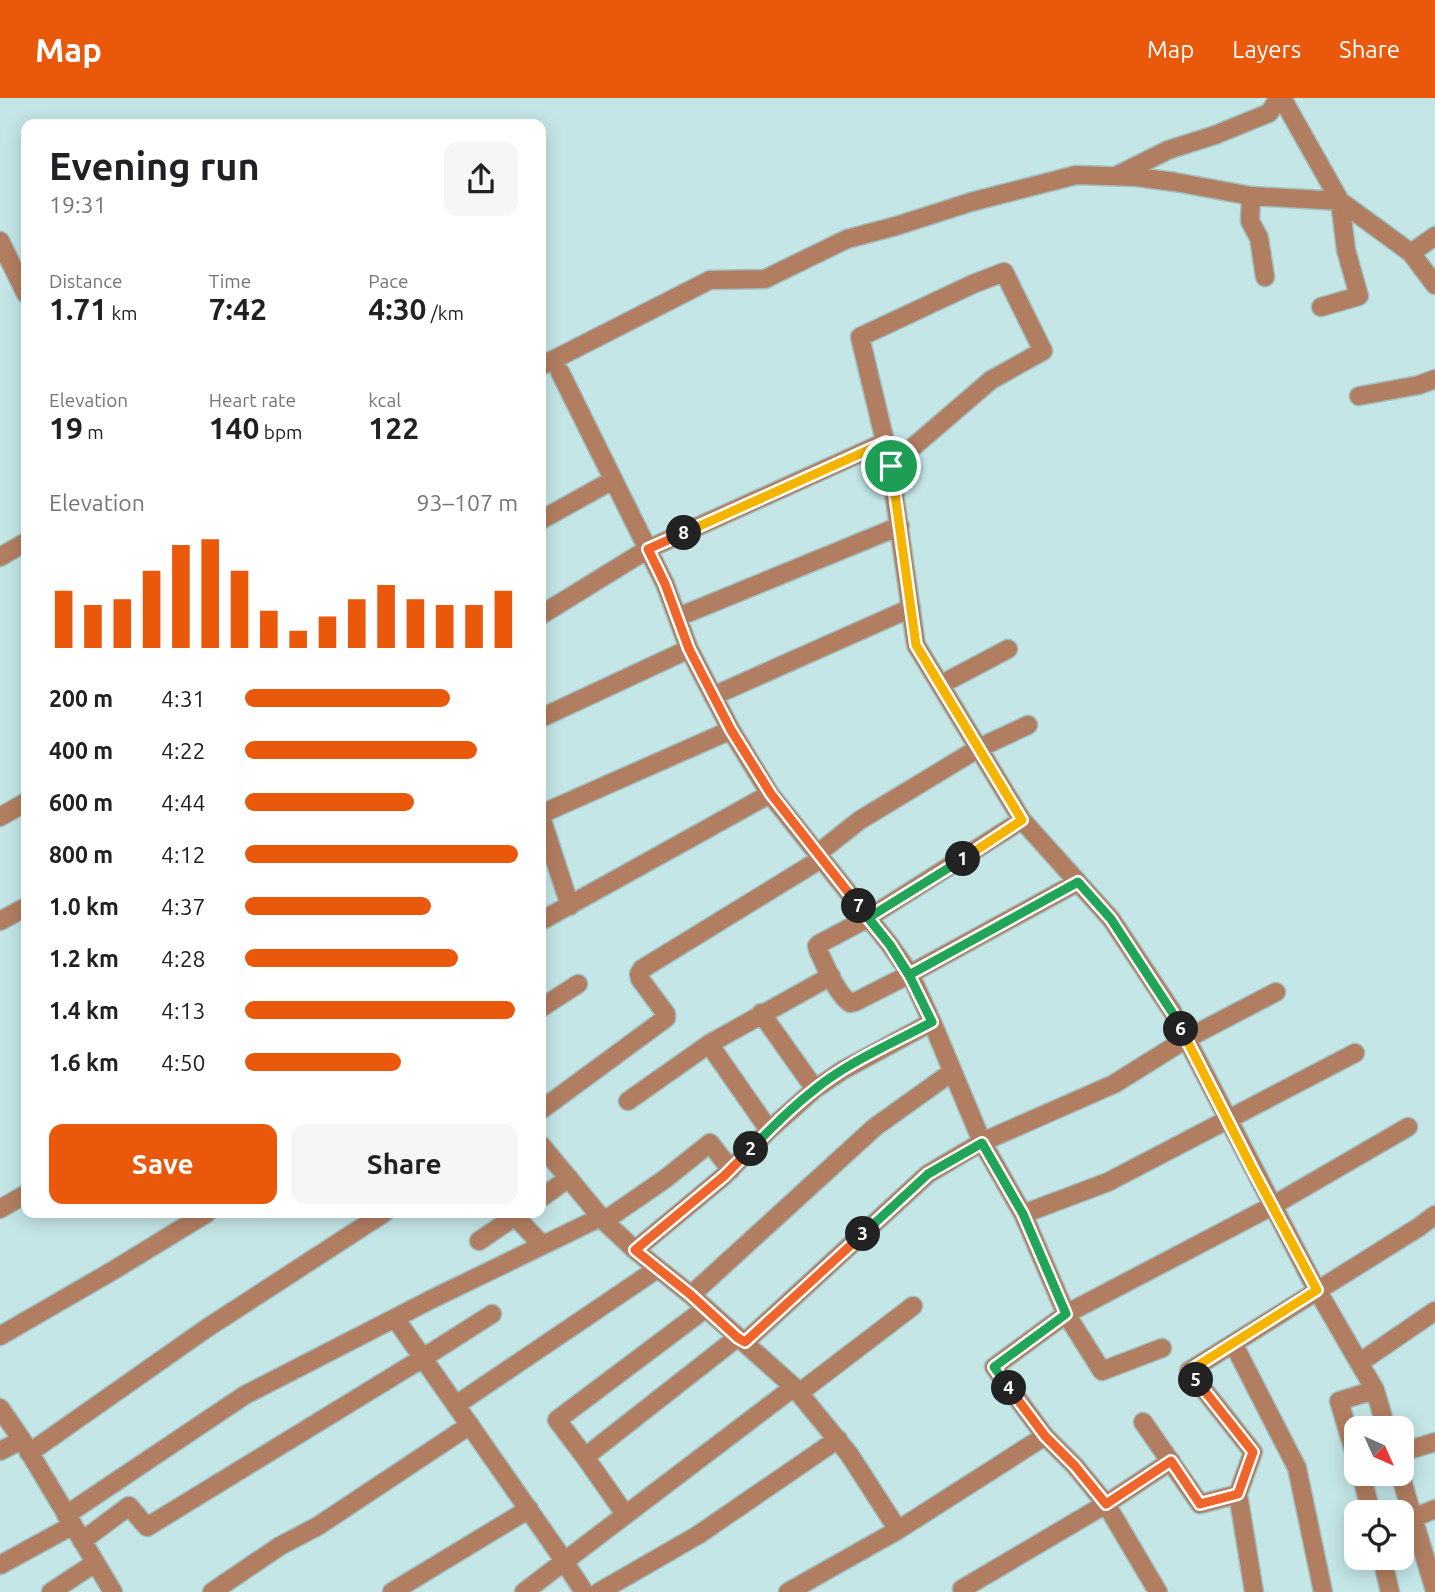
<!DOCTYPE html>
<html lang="en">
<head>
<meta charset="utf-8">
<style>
	body { margin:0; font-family:Ubuntu,sans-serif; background:#f6f6f6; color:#202124; height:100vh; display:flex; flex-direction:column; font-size:26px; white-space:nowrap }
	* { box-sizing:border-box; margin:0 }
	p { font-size:23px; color:#757577 }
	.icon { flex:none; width:38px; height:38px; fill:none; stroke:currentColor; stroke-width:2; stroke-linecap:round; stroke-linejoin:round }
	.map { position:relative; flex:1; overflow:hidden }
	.sheet { position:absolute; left:21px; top:21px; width:525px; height:1099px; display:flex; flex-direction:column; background:#fff; border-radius:14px; box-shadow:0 4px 18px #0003 }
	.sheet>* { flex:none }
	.needle { width:46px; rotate:135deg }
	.tools { position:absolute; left:1344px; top:1318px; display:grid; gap:14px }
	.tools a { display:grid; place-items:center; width:70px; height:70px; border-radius:14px; background:#fff; box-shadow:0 4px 18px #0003; font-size:35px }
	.pin { position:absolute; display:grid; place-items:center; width:60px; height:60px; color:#fff; margin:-30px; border:4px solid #fff; border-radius:50%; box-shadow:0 2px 7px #0007 }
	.km { position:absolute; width:35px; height:35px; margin:-18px; border-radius:50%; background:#222; color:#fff; font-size:19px; line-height:35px; text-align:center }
	.round { display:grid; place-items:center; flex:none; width:74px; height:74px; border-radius:14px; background:#f6f6f6 }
	.head { display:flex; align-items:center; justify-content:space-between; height:119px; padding:0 28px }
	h1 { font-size:38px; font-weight:700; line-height:52px }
	.figures { display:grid; grid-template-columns:repeat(3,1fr); gap:10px; height:119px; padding:7px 28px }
	.figures div { display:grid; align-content:center }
	.figures b { font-size:30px; font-weight:700 }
	.figures small { font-size:19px; font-weight:400 }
	.figures p { font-size:19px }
	.chart { height:196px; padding:14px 28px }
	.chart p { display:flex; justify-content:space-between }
	.chart svg { width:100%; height:126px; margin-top:7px; stroke:#ea580c; stroke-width:6 }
	.primary-button { display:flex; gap:14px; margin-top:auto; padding:14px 28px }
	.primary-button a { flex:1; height:80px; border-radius:14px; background:#ea580c; color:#fff; font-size:28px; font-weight:700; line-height:80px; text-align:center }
	.primary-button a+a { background:#f6f6f6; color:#202124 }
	ul { padding:0 28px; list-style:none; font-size:23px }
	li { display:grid; grid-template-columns:112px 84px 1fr; align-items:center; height:52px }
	li i { height:18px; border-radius:9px; background:#ea580c }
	header { display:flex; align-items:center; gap:42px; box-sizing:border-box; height:98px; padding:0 35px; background:#ea580c; color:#fff }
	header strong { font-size:33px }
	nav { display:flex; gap:38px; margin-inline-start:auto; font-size:24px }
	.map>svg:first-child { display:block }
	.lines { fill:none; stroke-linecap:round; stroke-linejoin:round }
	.minor-casing { stroke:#a2c0c1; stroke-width:21 }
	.minor { stroke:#b27e61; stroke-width:18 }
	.split-1-casing { stroke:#fff; stroke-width:14 }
	.split-2-casing { stroke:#fff; stroke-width:14 }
	.split-3-casing { stroke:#fff; stroke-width:14 }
	.split-4-casing { stroke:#fff; stroke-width:14 }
	.split-5-casing { stroke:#fff; stroke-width:14 }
	.split-6-casing { stroke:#fff; stroke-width:14 }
	.split-7-casing { stroke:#fff; stroke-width:14 }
	.split-8-casing { stroke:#fff; stroke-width:14 }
	.split-9-casing { stroke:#fff; stroke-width:14 }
	.split-1 { stroke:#f5b400; stroke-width:9 }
	.split-2 { stroke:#22a559; stroke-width:9 }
	.split-3 { stroke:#f0652b; stroke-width:9 }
	.split-4 { stroke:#22a559; stroke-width:9 }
	.split-5 { stroke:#f0652b; stroke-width:9 }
	.split-6 { stroke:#f5b400; stroke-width:9 }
	.split-7 { stroke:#22a559; stroke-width:9 }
	.split-8 { stroke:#f0652b; stroke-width:9 }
	.split-9 { stroke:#f5b400; stroke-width:9 }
</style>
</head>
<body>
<header>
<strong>Map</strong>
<nav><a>Map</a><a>Layers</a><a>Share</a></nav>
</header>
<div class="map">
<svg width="1435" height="1494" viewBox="0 0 1435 1494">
	<rect width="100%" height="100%" fill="#c4e6e7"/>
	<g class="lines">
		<defs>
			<path id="minor" d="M1282,0l58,103 71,52 24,32
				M1118,77l50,-25 47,-15 54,-22 10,-15
				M0,143l26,53
				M1411,155l24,-17
				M1265,179l-6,-39 -9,-17 1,-25 89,5 6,49 13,46 -38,11
				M541,268l169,-86 55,-1 82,-40 49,-13 75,-24 105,-27 60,2 39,5 76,14
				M560,274l105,212 24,65 42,81 39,64 120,151 20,29 22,48 50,120 41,72 43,100 36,57 60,-23
				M1359,298l60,-11 16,-6
				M891,368l100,-86 52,-29 -39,-79 -31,12 -113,53 29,121 27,187 106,175 89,99 61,92 141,272 62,107 11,38
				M541,422l72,-40
				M0,459l26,-15
				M541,517l107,-66 237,-107
				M678,519l222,-91
				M940,587l68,-36
				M713,598l198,-88
				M541,620l148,-69
				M541,716l190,-84
				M0,719l26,-15
				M541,719l29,89
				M1022,722l-154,98 -49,26 -2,2 1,4c8,17 17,41 32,53l5,-1 55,-28 168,-92
				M817,756l43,-34 119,-72 49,-23
				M0,823l26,-14
				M541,823l229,-127
				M541,910l37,-24
				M761,915l54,76
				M709,946l60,86
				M628,1003l81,-57 122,-68
				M541,1012l125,-92v-4l-26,-35 -1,-5 3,-5 179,-110
				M541,1047l63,76 31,29 56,45 103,92 55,67 49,76
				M541,1100l28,-20
				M0,1111l26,-15
				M1023,1116l85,-32 247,-129
				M515,1118l27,29
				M604,1123l61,-42 45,-36 21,27
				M479,1143l41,-28
				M635,1152l89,-74 45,-46 46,-41 28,-19 89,-48
				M691,1197l184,-168 77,-55
				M395,1220l161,231 28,43
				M0,1238l114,-66 93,-57
				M745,1244l183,-168 54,-32 132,-58 72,-45 90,-47
				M1233,1245l64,125 26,124
				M1359,1265l76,-52
				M799,1295l114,-87
				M456,1307l201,-136
				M0,1310l22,32 91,152
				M1143,1324l57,82 38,-10 15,-42 -64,-81 230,-144 16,-12
				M0,1353l22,-11
				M1402,1354l33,-10
				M29,1355l178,-125 177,-115
				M585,1359l153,-120
				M1356,1360l-17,-57 36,-11
				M1361,1376l10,38
				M1400,1376l35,117
				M1238,1396l16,98
				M625,1416l-40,-57 -28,-37 149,-112
				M66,1417l179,-120 187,-96 169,-82
				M1413,1420l22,-9
				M82,1443l47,-35 18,21 276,-169 69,-44
				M1382,1460l8,34
				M0,1467l73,-40
				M962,1491l144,-85 65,-43
				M51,1494l44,-29
				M212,1494l68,-46 38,-20 152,-101
				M392,1494l137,-83
				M524,1494l270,-205
				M599,1494l99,-57 140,-96
				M788,1494l110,-62 147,-94
				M1158,1494l-52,-88 -31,-38 -30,-30 -51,-69 72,-53 206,-108 136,-79"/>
		</defs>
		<use href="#minor" class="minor-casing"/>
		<use href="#minor" class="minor"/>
	</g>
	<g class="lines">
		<defs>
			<path id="split-1" d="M891,368l25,179 106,175 -59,39"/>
			<path id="split-2" d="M751,1051c19,-20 40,-41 63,-59 34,-28 79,-47 118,-68l-23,-47 -19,-30 -22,-27 95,-59"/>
			<path id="split-3" d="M751,1051l-27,27 -89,74 56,45 47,43 7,4 118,-108"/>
			<path id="split-4" d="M863,1136l65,-60 54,-31 41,71 43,100 -72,53 15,21"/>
			<path id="split-5" d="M1009,1290l36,48 30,30 31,38 65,-43 29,43 38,-10 15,-42 -57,-72"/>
			<path id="split-6" d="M1181,931l72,141 64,120 -128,81 7,9"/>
			<path id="split-7" d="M859,808l31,39 19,30 169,-93 33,37 61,93 9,17"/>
			<path id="split-8" d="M684,435l-36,16 17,35 24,65 42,81 40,64 88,112"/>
			<path id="split-9" d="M684,435l202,-91 5,24"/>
		</defs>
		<use href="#split-1" class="split-1-casing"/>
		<use href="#split-2" class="split-2-casing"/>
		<use href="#split-3" class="split-3-casing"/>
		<use href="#split-4" class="split-4-casing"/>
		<use href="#split-5" class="split-5-casing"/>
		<use href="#split-6" class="split-6-casing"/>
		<use href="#split-7" class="split-7-casing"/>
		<use href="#split-8" class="split-8-casing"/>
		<use href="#split-9" class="split-9-casing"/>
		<use href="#split-1" class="split-1"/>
		<use href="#split-2" class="split-2"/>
		<use href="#split-3" class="split-3"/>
		<use href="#split-4" class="split-4"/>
		<use href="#split-5" class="split-5"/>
		<use href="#split-6" class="split-6"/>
		<use href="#split-7" class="split-7"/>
		<use href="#split-8" class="split-8"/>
		<use href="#split-9" class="split-9"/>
	</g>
</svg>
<div class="tools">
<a><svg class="needle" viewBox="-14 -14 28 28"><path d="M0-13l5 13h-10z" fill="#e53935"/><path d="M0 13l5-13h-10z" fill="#757577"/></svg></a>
<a><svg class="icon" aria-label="locate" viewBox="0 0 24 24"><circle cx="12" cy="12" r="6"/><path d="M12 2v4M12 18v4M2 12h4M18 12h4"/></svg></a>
</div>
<div class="pin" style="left:891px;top:368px;background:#1e9e55"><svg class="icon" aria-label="arrive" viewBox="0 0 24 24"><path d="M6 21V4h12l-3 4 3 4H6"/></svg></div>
<b class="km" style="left:963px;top:761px">1</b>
<b class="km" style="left:751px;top:1051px">2</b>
<b class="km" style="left:863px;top:1136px">3</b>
<b class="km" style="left:1009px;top:1290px">4</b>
<b class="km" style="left:1196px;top:1282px">5</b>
<b class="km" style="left:1181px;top:931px">6</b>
<b class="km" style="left:859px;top:808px">7</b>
<b class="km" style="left:684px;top:435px">8</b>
<section class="sheet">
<div class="head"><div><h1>Evening run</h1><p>19:31</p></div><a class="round"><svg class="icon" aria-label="share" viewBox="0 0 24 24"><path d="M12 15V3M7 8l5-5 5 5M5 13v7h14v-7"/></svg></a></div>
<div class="figures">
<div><p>Distance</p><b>1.71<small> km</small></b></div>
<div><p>Time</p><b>7:42</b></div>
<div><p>Pace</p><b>4:30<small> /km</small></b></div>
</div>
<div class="figures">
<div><p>Elevation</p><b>19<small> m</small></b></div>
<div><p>Heart rate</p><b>140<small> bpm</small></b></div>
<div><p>kcal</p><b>122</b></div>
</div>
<div class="chart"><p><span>Elevation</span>93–107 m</p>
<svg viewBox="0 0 160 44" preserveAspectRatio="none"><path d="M5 44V24M15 44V29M25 44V27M35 44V17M45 44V8M55 44V6M65 44V17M75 44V31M85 44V38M95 44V33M105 44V27M115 44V22M125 44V27M135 44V29M145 44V29M155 44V24"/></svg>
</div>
<ul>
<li><b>200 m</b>4:31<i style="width:75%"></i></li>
<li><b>400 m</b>4:22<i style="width:85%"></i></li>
<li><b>600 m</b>4:44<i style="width:62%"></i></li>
<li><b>800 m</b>4:12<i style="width:100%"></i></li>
<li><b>1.0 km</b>4:37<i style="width:68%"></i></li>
<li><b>1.2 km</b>4:28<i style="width:78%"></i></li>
<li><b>1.4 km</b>4:13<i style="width:99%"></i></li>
<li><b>1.6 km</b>4:50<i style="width:57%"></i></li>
</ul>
<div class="primary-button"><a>Save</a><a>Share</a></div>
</section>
</div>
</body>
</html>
